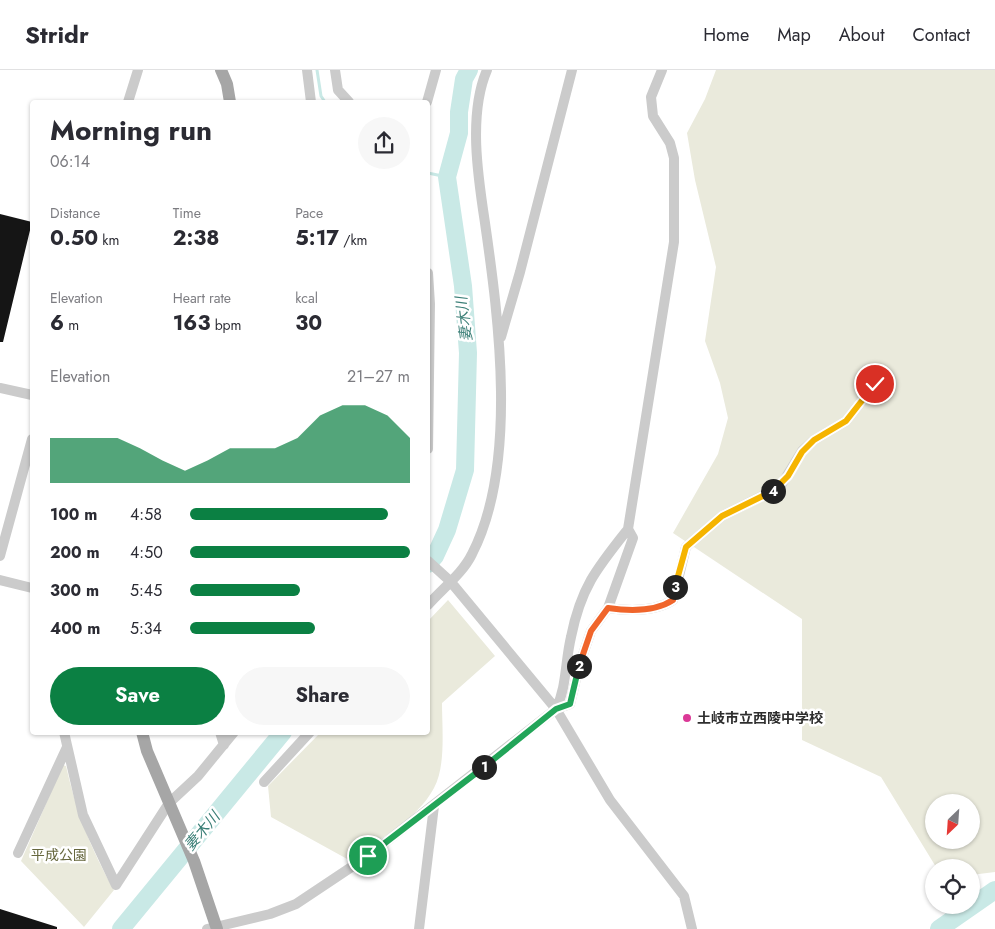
<!DOCTYPE html>
<html lang="en">
<head>
<meta charset="utf-8">
<style>
	body { margin:0; font-family:Jost,"Noto Sans JP",sans-serif; background:#f7f7f7; color:#2b2b33; height:100vh; display:flex; flex-direction:column; font-size:19px; white-space:nowrap }
	* { box-sizing:border-box; margin:0 }
	p { font-size:16px; color:#7c7c81 }
	.icon { flex:none; width:28px; height:28px; fill:none; stroke:currentColor; stroke-width:2; stroke-linecap:round; stroke-linejoin:round }
	.map { position:relative; flex:1; overflow:hidden }
	.drawer { position:absolute; left:30px; top:30px; width:400px; height:635px; display:flex; flex-direction:column; background:#fff; border-radius:5px; box-shadow:0 1px 4px #0004 }
	.drawer>* { flex:none }
	.needle { width:32px; rotate:205deg }
	.controls { position:absolute; left:925px; top:724px; display:grid; gap:10px }
	.controls a { display:grid; place-items:center; width:55px; height:55px; border-radius:50%; background:#fff; box-shadow:0 1px 4px #0004; font-size:25px }
	.pin { position:absolute; display:grid; place-items:center; width:42px; height:42px; color:#fff; margin:-21px; border:2px solid #fff; border-radius:50%; box-shadow:0 1px 5px #0007 }
	.km { position:absolute; width:25px; height:25px; margin:-12px; border-radius:50%; background:#222; color:#fff; font-size:14px; line-height:25px; text-align:center }
	.round { display:grid; place-items:center; flex:none; width:52px; height:52px; border-radius:26px; background:#f7f7f7 }
	.overview { display:flex; align-items:center; justify-content:space-between; height:85px; padding:0 20px }
	h1 { font-size:28px; font-weight:700; line-height:38px }
	.stats { display:grid; grid-template-columns:repeat(3,1fr); gap:8px; height:85px; padding:5px 20px }
	.stats div { display:grid; align-content:center }
	.stats b { font-size:21px; font-weight:700 }
	.stats small { font-size:14px; font-weight:400 }
	.stats p { font-size:14px }
	.chart { height:140px; padding:10px 20px }
	.chart p { display:flex; justify-content:space-between }
	.chart svg { width:100%; height:90px; margin-top:5px; fill:#0b8043; opacity:.7 }
	.cta { display:flex; gap:10px; margin-top:auto; padding:10px 20px }
	.cta a { flex:1; height:58px; border-radius:30px; background:#0b8043; color:#fff; font-size:20px; font-weight:700; line-height:58px; text-align:center }
	.cta a+a { background:#f7f7f7; color:#2b2b33 }
	ul { padding:0 20px; list-style:none; font-size:16px }
	li { display:grid; grid-template-columns:80px 60px 1fr; align-items:center; height:38px }
	li i { height:12px; border-radius:6px; background:#0b8043 }
	header { display:flex; align-items:center; gap:30px; box-sizing:border-box; height:70px; padding:0 25px; background:#fff; border-bottom:1px solid #e1e1e2 }
	header strong { font-size:24px }
	nav { display:flex; gap:28px; margin-inline-start:auto; font-size:18px }
	.map>svg:first-child { display:block }
	.green { fill:#eaeadc; fill-rule:evenodd }
	.lines { fill:none; stroke-linecap:round; stroke-linejoin:round }
	.stream { stroke:#c9e9e6; stroke-width:3 }
	.river { stroke:#c9e9e6; stroke-width:18 }
	.building { fill:#151515 }
	.minor { stroke:#cbcbcb; stroke-width:10 }
	.major { stroke:#a6a6a6; stroke-width:12 }
	.split-1-casing { stroke:#fff; stroke-width:10 }
	.split-2-casing { stroke:#fff; stroke-width:10 }
	.split-3-casing { stroke:#fff; stroke-width:10 }
	.split-4-casing { stroke:#fff; stroke-width:10 }
	.split-5-casing { stroke:#fff; stroke-width:10 }
	.split-1 { stroke:#22a559; stroke-width:6 }
	.split-2 { stroke:#22a559; stroke-width:6 }
	.split-3 { stroke:#f0652b; stroke-width:6 }
	.split-4 { stroke:#f5b400; stroke-width:6 }
	.split-5 { stroke:#f5b400; stroke-width:6 }
	.poi-dot { fill:#db3997; stroke:#fff; stroke-width:2 }
	.labels { text-anchor:middle; stroke-width:5; stroke-linejoin:round; paint-order:stroke }
	.poi-label { font-size:14px; font-weight:bold; fill:#2e2e2e; stroke:#fff; text-anchor:start }
	.park-label { font-size:14px; fill:#66673d; stroke:#fff }
	.water-label { font-size:15px; font-style:italic; fill:#3b7f77; stroke:#fff }
</style>
</head>
<body>
<header>
<strong>Stridr</strong>
<nav><a>Home</a><a>Map</a><a>About</a><a>Contact</a></nav>
</header>
<div class="map">
<svg width="995" height="859" viewBox="0 0 995 859">
	<rect width="100%" height="100%" fill="#fff"/>
	<path class="green" d="M716,0h279v802l-24,3v-7l-35,-1 -55,-90 -79,-37v-121l-129,-86 45,-79 10,-36 -8,-35 -15,-42 11,-74 -21,-87 -8,-47 18,-34zM934,732h37v38h-37z
		M448,530l47,56 -53,47c0,25 4,63 -8,85 -17,32 -55,51 -85,72l-78,-43 -3,-31 52,-53 108,-1v-111z
		M63,695l3,1c10,45 25,84 48,124l-30,37 -63,-66z"/>
	<g class="lines">
		<path class="stream" d="M317,0l4,26 4,6
			M428,103l19,4"/>
		<path class="river" d="M428,494l7,-8 12,-26 18,-60 3,-117 -5,-67 -16,-109 12,-44v-21l5,-33 5,-9
			M121,859l162,-197
			M939,859l56,-39"/>
	</g>
	<path class="building" d="M0,144l32,8 -29,120h-3z
		M0,839l57,18v2h-57z"/>
	<g class="lines">
		<path class="minor" d="M307,0l4,32
			M335,0l3,20 11,12
			M128,32l10,-32
			M427,32l9,-32
			M428,203l2,31 -2,145
			M501,267l19,-65 52,-202
			M0,318l32,7
			M0,486l32,-117
			M428,491l22,20 106,128 54,91 74,96 8,33
			M0,510l32,8
			M428,535c14,-16 35,-32 44,-51 46,-89 27,-234 13,-331 -7,-46 -17,-109 2,-153
			M608,538c21,3 47,4 65,-8l13,-53 36,-31 58,-29 22,-36 12,-11 32,-19 29,-37
			M556,639c11,-23 9,-47 15,-72 10,-50 26,-69 57,-108
			M64,662l19,83 33,70 53,-82 29,-27 36,-44
			M220,662l4,13
			M264,712l46,-50
			M18,783l49,-106
			M207,859l63,-15 26,-10 72,-48 188,-147 14,-5 9,-38 12,-35 17,-23 25,-70 -5,-9 46,-287v-84l-4,-15 -17,-27 -2,-19 11,-27
			M419,859l15,-123"/>
		<path class="major" d="M221,0l6,14 3,18
			M142,662l5,19 47,110 23,68"/>
	</g>
	<g class="lines">
		<defs>
			<path id="split-1" d="M368,786l116,-89"/>
			<path id="split-2" d="M484,697l72,-58 14,-5 9,-38"/>
			<path id="split-3" d="M579,596l12,-35 17,-23c21,3 47,4 65,-8l2,-13"/>
			<path id="split-4" d="M675,517l11,-40 36,-31 51,-25"/>
			<path id="split-5" d="M773,421l15,-15 14,-24 12,-12 32,-19 29,-37"/>
		</defs>
		<use href="#split-1" class="split-1-casing"/>
		<use href="#split-2" class="split-2-casing"/>
		<use href="#split-3" class="split-3-casing"/>
		<use href="#split-4" class="split-4-casing"/>
		<use href="#split-5" class="split-5-casing"/>
		<use href="#split-1" class="split-1"/>
		<use href="#split-2" class="split-2"/>
		<use href="#split-3" class="split-3"/>
		<use href="#split-4" class="split-4"/>
		<use href="#split-5" class="split-5"/>
	</g>
	<circle class="poi-dot" cx="687" cy="648" r="5"/>
	<g class="labels">
		<g class="poi-label">
			<text x="697" y="653">土岐市立西陵中学校</text>
		</g>
		<g class="park-label">
			<text x="59" y="790">平成公園</text>
		</g>
		<g class="water-label">
			<text transform="translate(464 249) rotate(-97)" y="5">妻木川</text>
			<text transform="translate(202 761) rotate(-50)" y="5">妻木川</text>
		</g>
	</g>
</svg>
<div class="controls">
<a><svg class="needle" viewBox="-14 -14 28 28"><path d="M0-13l5 13h-10z" fill="#e53935"/><path d="M0 13l5-13h-10z" fill="#7c7c81"/></svg></a>
<a><svg class="icon" aria-label="locate" viewBox="0 0 24 24"><circle cx="12" cy="12" r="6"/><path d="M12 2v4M12 18v4M2 12h4M18 12h4"/></svg></a>
</div>
<div class="pin" style="left:368px;top:786px;background:#1e9e55"><svg class="icon" aria-label="arrive" viewBox="0 0 24 24"><path d="M6 21V4h12l-3 4 3 4H6"/></svg></div>
<div class="pin" style="left:875px;top:314px;background:#d93025"><svg class="icon" aria-label="check" viewBox="0 0 24 24"><path d="M5 12l5 5 9-10"/></svg></div>
<b class="km" style="left:484px;top:697px">1</b>
<b class="km" style="left:579px;top:596px">2</b>
<b class="km" style="left:675px;top:517px">3</b>
<b class="km" style="left:773px;top:421px">4</b>
<section class="drawer">
<div class="overview"><div><h1>Morning run</h1><p>06:14</p></div><a class="round"><svg class="icon" aria-label="share" viewBox="0 0 24 24"><path d="M12 15V3M7 8l5-5 5 5M5 13v7h14v-7"/></svg></a></div>
<div class="stats">
<div><p>Distance</p><b>0.50<small> km</small></b></div>
<div><p>Time</p><b>2:38</b></div>
<div><p>Pace</p><b>5:17<small> /km</small></b></div>
</div>
<div class="stats">
<div><p>Elevation</p><b>6<small> m</small></b></div>
<div><p>Heart rate</p><b>163<small> bpm</small></b></div>
<div><p>kcal</p><b>30</b></div>
</div>
<div class="chart"><p><span>Elevation</span>21–27 m</p>
<svg viewBox="0 0 160 44" preserveAspectRatio="none"><path d="M0 44V22L10 22L20 22L30 22L40 27L50 33L60 38L70 33L80 27L90 27L100 27L110 22L120 11L130 6L140 6L150 11L160 22V44z"/></svg>
</div>
<ul>
<li><b>100 m</b>4:58<i style="width:90%"></i></li>
<li><b>200 m</b>4:50<i style="width:100%"></i></li>
<li><b>300 m</b>5:45<i style="width:50%"></i></li>
<li><b>400 m</b>5:34<i style="width:57%"></i></li>
</ul>
<div class="cta"><a>Save</a><a>Share</a></div>
</section>
</div>
</body>
</html>
